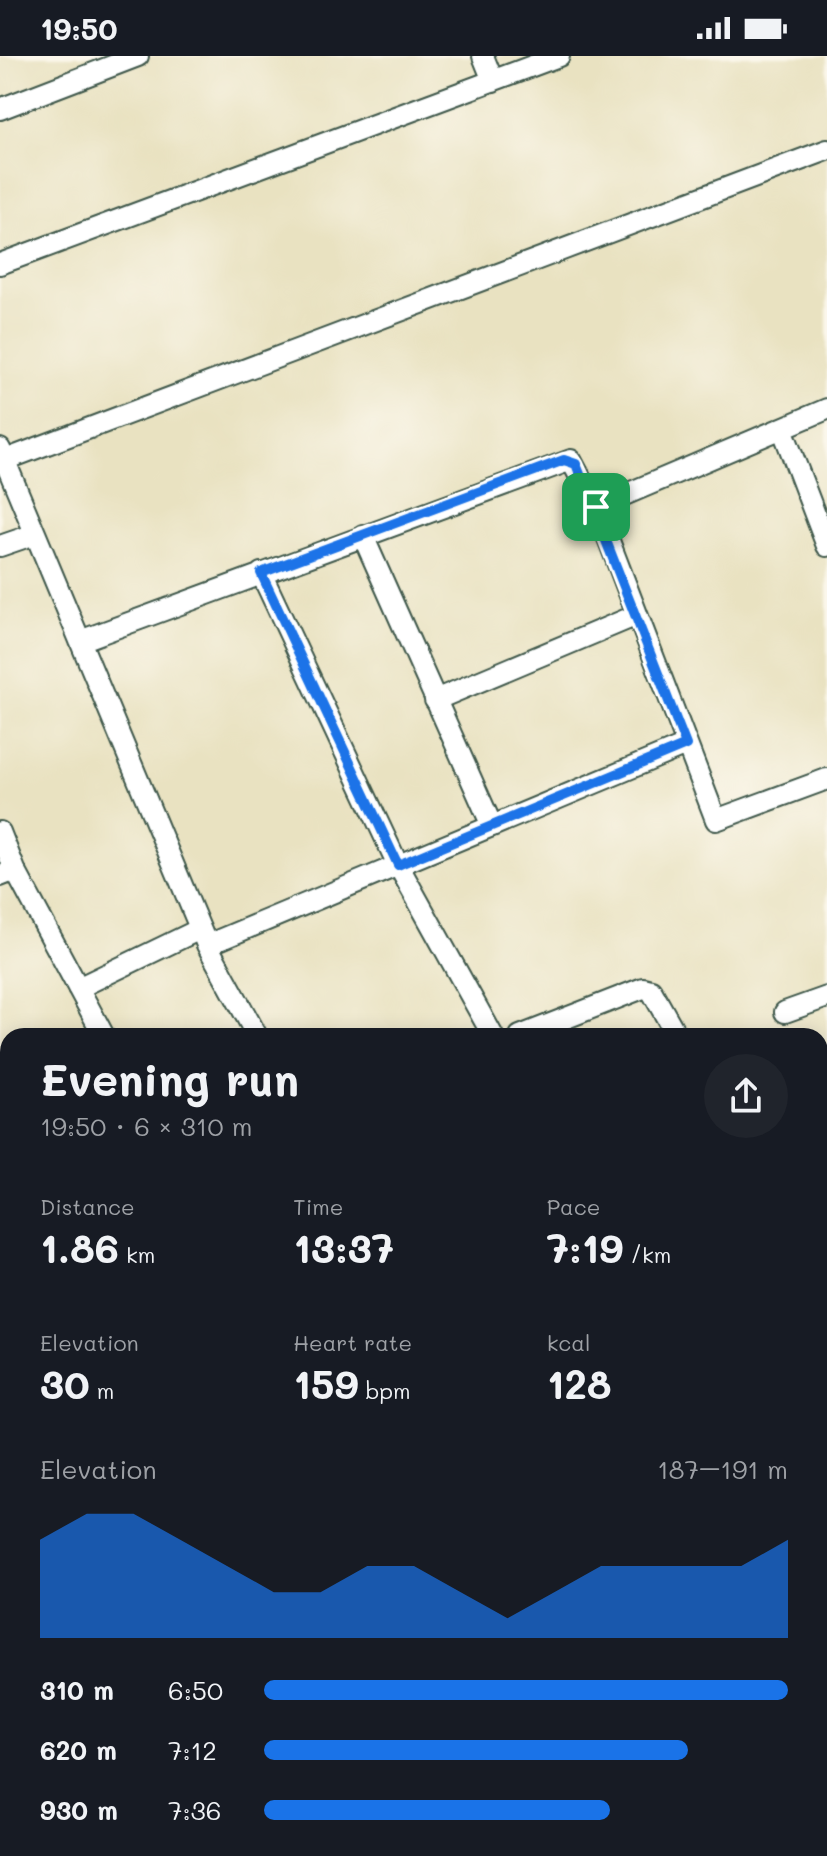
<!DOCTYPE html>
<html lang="en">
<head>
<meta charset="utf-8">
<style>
	body { margin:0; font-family:Mali,sans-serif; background:#20242c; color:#f1f3f6; height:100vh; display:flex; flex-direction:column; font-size:30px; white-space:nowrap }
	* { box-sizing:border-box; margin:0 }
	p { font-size:26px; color:#9ea1a6 }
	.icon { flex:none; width:44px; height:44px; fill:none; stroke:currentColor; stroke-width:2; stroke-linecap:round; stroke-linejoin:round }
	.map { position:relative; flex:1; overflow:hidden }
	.side { position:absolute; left:0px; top:972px; width:828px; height:828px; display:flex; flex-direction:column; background:#171b24; border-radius:24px 24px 0 0; box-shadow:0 4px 20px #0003 }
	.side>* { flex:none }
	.pin { position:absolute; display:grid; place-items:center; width:68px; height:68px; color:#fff; margin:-34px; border-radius:16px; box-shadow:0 4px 12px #0006 }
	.round { display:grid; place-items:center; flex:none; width:84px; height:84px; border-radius:42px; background:#20242c }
	.headline { display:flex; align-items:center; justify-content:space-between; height:136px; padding:0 40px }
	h1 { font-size:44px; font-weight:800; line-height:60px }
	.metrics { display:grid; grid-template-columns:repeat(3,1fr); gap:12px; height:136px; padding:8px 40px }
	.metrics div { display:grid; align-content:center }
	.metrics b { font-size:40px; font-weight:800 }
	.metrics small { font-size:22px; font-weight:400 }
	.metrics p { font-size:22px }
	.chart { height:224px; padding:16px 40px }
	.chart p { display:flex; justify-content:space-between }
	.chart svg { width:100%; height:144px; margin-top:8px; fill:#1a73e8; opacity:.7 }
	ul { padding:0 40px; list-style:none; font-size:26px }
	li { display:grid; grid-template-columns:128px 96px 1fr; align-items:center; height:60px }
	li i { height:20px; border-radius:10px; background:#1a73e8 }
	.status { display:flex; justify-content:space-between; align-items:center; height:56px; padding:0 40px; background:#171b24; direction:ltr }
	.status svg { height:22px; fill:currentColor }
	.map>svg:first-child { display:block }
	.building { fill:#e097b2 }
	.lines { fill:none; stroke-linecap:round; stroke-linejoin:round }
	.minor-casing { stroke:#3d5649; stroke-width:24 }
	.minor { stroke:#fff; stroke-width:20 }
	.route-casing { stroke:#fff; stroke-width:16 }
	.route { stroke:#1a73e8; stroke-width:10 }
</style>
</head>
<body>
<div class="status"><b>19:50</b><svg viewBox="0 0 49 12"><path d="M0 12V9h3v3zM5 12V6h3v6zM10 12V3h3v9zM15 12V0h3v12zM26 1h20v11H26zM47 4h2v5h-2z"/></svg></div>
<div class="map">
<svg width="827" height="1800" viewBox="0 0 827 1800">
	<rect width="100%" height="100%" fill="#fbf7ec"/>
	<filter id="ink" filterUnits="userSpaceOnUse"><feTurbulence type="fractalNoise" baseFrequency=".0125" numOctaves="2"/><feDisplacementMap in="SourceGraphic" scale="16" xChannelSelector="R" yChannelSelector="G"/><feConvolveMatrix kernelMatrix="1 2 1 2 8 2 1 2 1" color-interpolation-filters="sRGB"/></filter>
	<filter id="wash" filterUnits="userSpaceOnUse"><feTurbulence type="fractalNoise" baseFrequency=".006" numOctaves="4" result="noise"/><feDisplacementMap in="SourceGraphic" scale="32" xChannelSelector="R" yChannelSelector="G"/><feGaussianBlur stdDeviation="1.8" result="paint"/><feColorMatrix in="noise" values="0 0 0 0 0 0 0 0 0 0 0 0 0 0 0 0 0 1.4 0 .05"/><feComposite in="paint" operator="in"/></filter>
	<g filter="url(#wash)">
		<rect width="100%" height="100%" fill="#e9e2c1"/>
		<g id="blocks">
			<path class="building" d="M107,1792h37l-1,8h-36z"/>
		</g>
	</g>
	<g filter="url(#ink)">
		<use href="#blocks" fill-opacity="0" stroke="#3d5649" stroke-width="2"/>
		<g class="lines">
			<defs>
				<path id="minor" d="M483,0l10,25
					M0,53l138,-53
					M0,208l559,-208
					M782,372l45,118
					M0,393l207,496 50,91
					M5,404l822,-310
					M596,451l231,-98
					M363,480l129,290
					M0,490l35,-12
					M261,517l137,292 95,171
					M80,585l491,-181 25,47 120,313 111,-41
					M435,644l202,-85
					M0,776l15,38 -15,6
					M15,814l89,166
					M207,889l479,-200
					M78,932l122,-59
					M785,956l42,-15
					M520,980l123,-48 8,2 26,46
					M0,1052l8,-4
					M0,1068l8,16
					M820,1198l7,-3
					M820,1430l7,-3
					M0,1503l8,14
					M821,1654l6,15
					M607,1792l2,8"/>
			</defs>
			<use href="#minor" class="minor-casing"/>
			<use href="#minor" class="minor"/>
		</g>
	</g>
	<g class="lines" filter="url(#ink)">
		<defs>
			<path id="route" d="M564,404l12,4 110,281 -288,120 -137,-292z"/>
		</defs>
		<use href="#route" class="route-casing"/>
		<use href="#route" class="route"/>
	</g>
</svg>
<div class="pin" style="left:596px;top:451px;background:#1e9e55"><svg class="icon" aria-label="arrive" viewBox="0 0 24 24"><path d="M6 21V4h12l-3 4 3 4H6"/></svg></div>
<section class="side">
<div class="headline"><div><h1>Evening run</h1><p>19:50 · 6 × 310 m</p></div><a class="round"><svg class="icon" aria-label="share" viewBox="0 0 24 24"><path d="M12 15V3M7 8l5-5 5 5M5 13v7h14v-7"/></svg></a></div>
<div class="metrics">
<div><p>Distance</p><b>1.86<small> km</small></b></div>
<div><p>Time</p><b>13:37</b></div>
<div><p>Pace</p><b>7:19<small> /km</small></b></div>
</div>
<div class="metrics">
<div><p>Elevation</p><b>30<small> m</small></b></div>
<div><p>Heart rate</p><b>159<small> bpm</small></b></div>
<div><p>kcal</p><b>128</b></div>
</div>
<div class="chart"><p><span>Elevation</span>187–191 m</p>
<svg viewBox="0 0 160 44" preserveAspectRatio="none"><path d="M0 44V14L10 6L20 6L30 14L40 22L50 30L60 30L70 22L80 22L90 30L100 38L110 30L120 22L130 22L140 22L150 22L160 14V44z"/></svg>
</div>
<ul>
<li><b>310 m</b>6:50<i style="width:100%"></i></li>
<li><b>620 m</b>7:12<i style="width:81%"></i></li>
<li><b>930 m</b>7:36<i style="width:66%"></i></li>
</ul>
</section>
</div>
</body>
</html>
